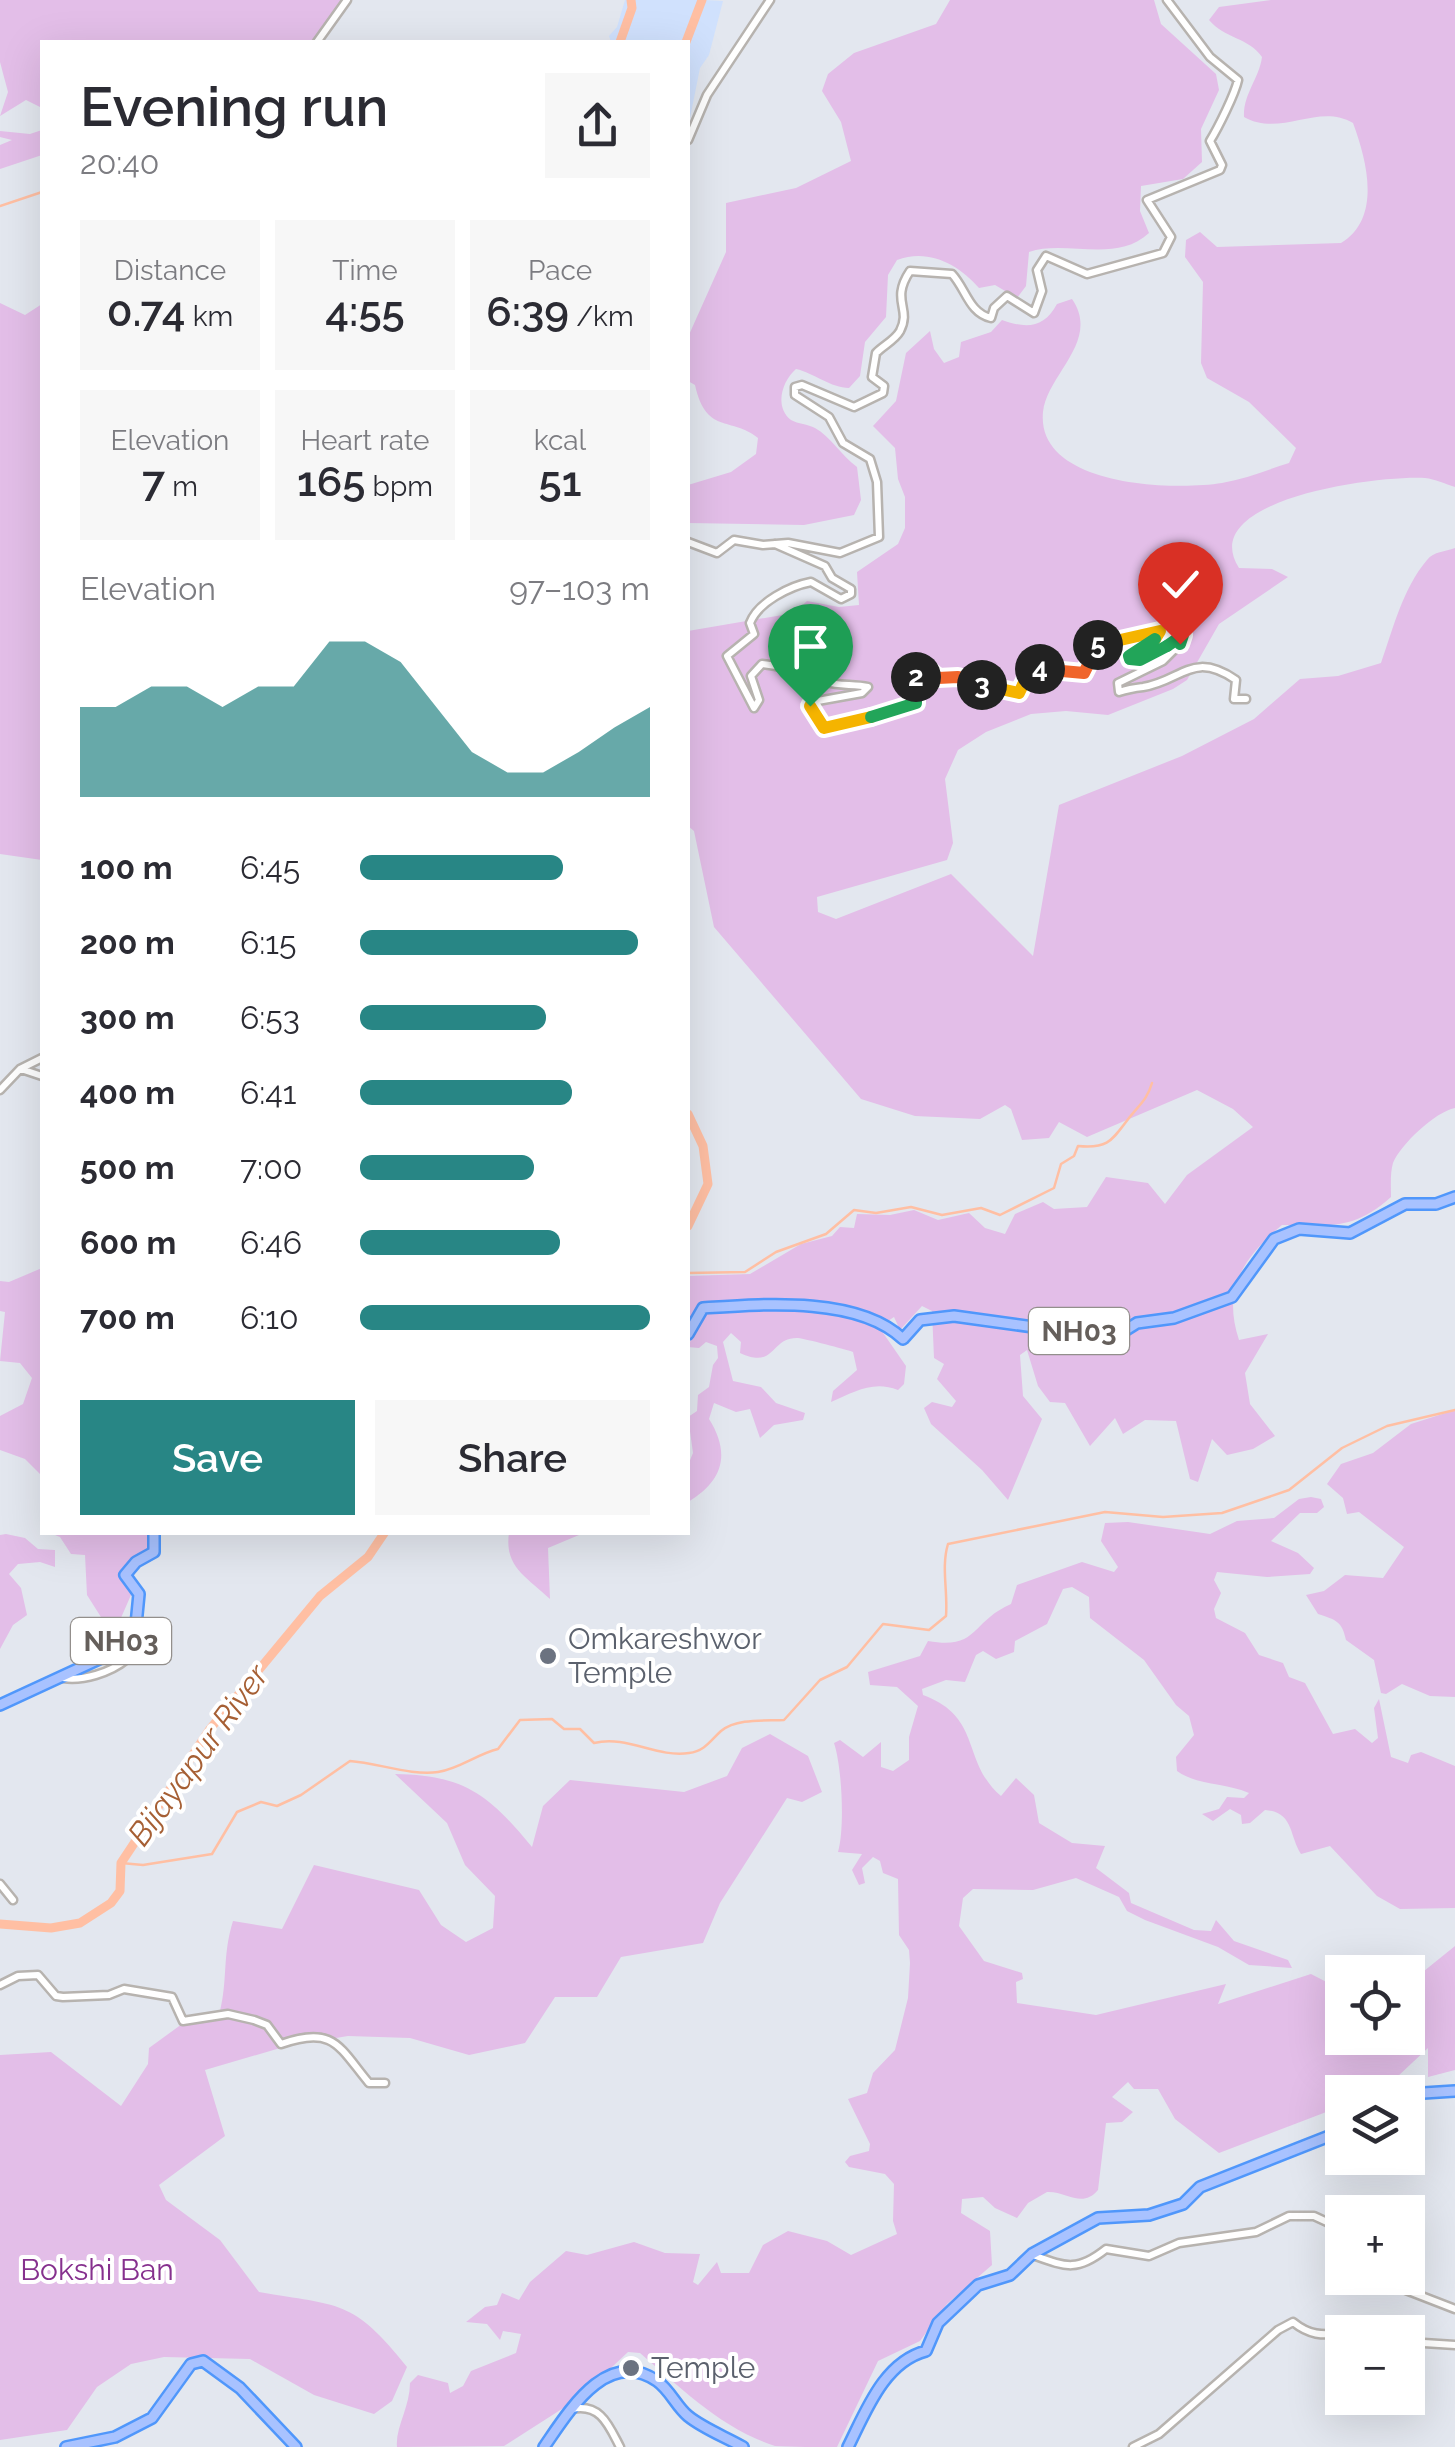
<!DOCTYPE html>
<html lang="en">
<head>
<meta charset="utf-8">
<style>
	body { margin:0; font-family:Raleway,sans-serif; background:#f7f7f7; color:#2b2b33; height:100vh; display:flex; flex-direction:column; font-size:38px; white-space:nowrap }
	* { box-sizing:border-box; margin:0 }
	p { font-size:32px; color:#7c7c81 }
	.icon { flex:none; width:55px; height:55px; fill:none; stroke:currentColor; stroke-width:2; stroke-linecap:round; stroke-linejoin:round }
	.map { position:relative; flex:1; overflow:hidden }
	.side { position:absolute; left:40px; top:40px; width:650px; height:1495px; display:flex; flex-direction:column; background:#fff; border-radius:0px; box-shadow:0 10px 40px #0002 }
	.side>* { flex:none }
	.tools { position:absolute; left:1325px; top:1955px; display:grid; gap:20px }
	.tools a { display:grid; place-items:center; width:100px; height:100px; border-radius:0px; background:#fff; box-shadow:0 10px 40px #0002; font-size:50px }
	.pin { position:absolute; display:grid; place-items:center; width:85px; height:85px; color:#fff; margin:-102px -42px; border-radius:50% 50% 50% 0; rotate:-45deg; box-shadow:0 0 10px #0007 }
	.pin .icon { rotate:45deg }
	.km { position:absolute; width:50px; height:50px; margin:-25px; border-radius:50%; background:#222; color:#fff; font-size:28px; line-height:50px; text-align:center }
	.round { display:grid; place-items:center; flex:none; width:105px; height:105px; border-radius:0px; background:#f7f7f7 }
	.overview { display:flex; align-items:center; justify-content:space-between; height:170px; padding:0 40px }
	h1 { font-size:55px; font-weight:600; line-height:75px }
	.figures { display:grid; grid-template-columns:repeat(3,1fr); gap:15px; height:170px; padding:10px 40px }
	.figures div { display:grid; align-content:center; border-radius:0px; background:#f7f7f7; text-align:center }
	.figures b { font-size:42px; font-weight:600 }
	.figures small { font-size:28px; font-weight:400 }
	.figures p { font-size:28px }
	.chart { height:280px; padding:20px 40px }
	.chart p { display:flex; justify-content:space-between }
	.chart svg { width:100%; height:180px; margin-top:10px; fill:#288685; opacity:.7 }
	.primary-button { display:flex; gap:20px; margin-top:auto; padding:20px 40px }
	.primary-button a { flex:1; height:115px; border-radius:0px; background:#288685; color:#fff; font-size:40px; font-weight:600; line-height:115px; text-align:center }
	.primary-button a+a { background:#f7f7f7; color:#2b2b33 }
	ul { padding:0 40px; list-style:none; font-size:32px }
	li { display:grid; grid-template-columns:160px 120px 1fr; align-items:center; height:75px }
	li i { height:25px; border-radius:12px; background:#288685 }
	.map>svg:first-child { display:block }
	.green { fill:#e3bee8 }
	.sand { fill:#d0e1fd }
	.lines { fill:none; stroke-linecap:round; stroke-linejoin:round }
	.stream { stroke:#ffbfa3; stroke-width:2.5 }
	.river { stroke:#ffbfa3; stroke-width:9 }
	.minor-casing { stroke:#b7b3af; stroke-width:11 }
	.major-casing { stroke:#5097fb; stroke-width:14 }
	.minor { stroke:#fff; stroke-width:6 }
	.major { stroke:#a8c2ff; stroke-width:9 }
	.split-1-casing { stroke:#fff; stroke-width:20 }
	.split-2-casing { stroke:#fff; stroke-width:20 }
	.split-3-casing { stroke:#fff; stroke-width:20 }
	.split-4-casing { stroke:#fff; stroke-width:20 }
	.split-5-casing { stroke:#fff; stroke-width:20 }
	.split-6-casing { stroke:#fff; stroke-width:20 }
	.split-7-casing { stroke:#fff; stroke-width:20 }
	.split-8-casing { stroke:#fff; stroke-width:20 }
	.split-1 { stroke:#f5b400; stroke-width:12 }
	.split-2 { stroke:#22a559; stroke-width:12 }
	.split-3 { stroke:#f0652b; stroke-width:12 }
	.split-4 { stroke:#f5b400; stroke-width:12 }
	.split-5 { stroke:#f0652b; stroke-width:12 }
	.split-6 { stroke:#f5b400; stroke-width:12 }
	.split-7 { stroke:#22a559; stroke-width:12 }
	.split-8 { stroke:#22a559; stroke-width:12 }
	.worship-dot { fill:#6b7280; stroke:#fff; stroke-width:4 }
	.labels { text-anchor:middle; stroke-width:8; stroke-linejoin:round; paint-order:stroke }
	.shield { fill:#fff; stroke:#938f8c; stroke-width:2.5 }
	.shield-label { font-size:28px; font-weight:bold; fill:#655f5b }
	.worship-label { font-size:30px; fill:#5b616d; stroke:#fff; text-anchor:start }
	.park-label { font-size:30px; fill:#86318e; stroke:#fff }
	.water-label { font-size:32px; font-style:italic; fill:#a65f34; stroke:#fff }
</style>
</head>
<body>
<div class="map">
<svg width="1455" height="2447" viewBox="0 0 1455 2447">
	<rect width="100%" height="100%" fill="#e3e7ef"/>
	<path class="green" d="M0,0h344l-19,25 -6,17h-277v66l-16,-8 -26,16 8,-24 -8,-30z
		M950,0h204l7,24 55,50 3,16 -18,39 1,33 -19,17 -42,7 -1,25 9,22c-33,31 -84,6 -120,19l-3,34 -9,12 -22,-13 -16,3c-20,-23 -50,-40 -82,-28l-9,15 -2,42 -21,25 -5,34 -11,12c-18,0 -35,-15 -53,-19 -14,12 -22,38 -5,51 7,4 17,4 24,8 15,8 27,28 42,39l4,33 -7,15 -50,10 -116,-2v-38l43,-13 25,-18 2,-16c-27,-22 -52,-3 -63,-53l-7,-4v-44l38,-85v-49l70,-15 55,-27 -10,-39 -19,-31 6,-17 26,-21 82,-29z
		M1271,0h184v487c-10,-3 -20,-8 -30,-9 -43,-3 -231,20 -186,90l33,1 16,8 -69,47 -32,56 -14,9 -65,26 -42,-4 -35,3 -45,18 -28,18 -13,29 8,64 -6,17 -130,37 1,15 18,7 115,-45 82,82 26,-151 123,-49 72,-37 46,-40 38,-3 43,-13c12,-34 22,-75 46,-103 7,-9 18,-8 28,-12v560c-20,4 -54,36 -62,55 -3,10 -2,24 -2,34 -38,34 -61,28 -109,28 -39,33 -60,64 -43,115l29,-6 -23,39 5,31 25,32 -22,13 -26,6 -15,-16 -14,43 -8,-3 -14,-58 -31,-1 -22,14 -8,-16 -25,28 -25,-43 -15,-1 -12,-16 -11,-36 -7,5 3,41 19,23 -34,81 -26,-30 -51,-46 -7,-16 8,-6 20,5 4,-6 -19,-22 7,-15 -10,-6 -2,-47 -10,-5 -22,24 -6,-13 -15,10 27,39 -2,18 -6,6c-25,-10 -44,2 -67,12l2,-11 24,-21 -4,-18c-8,-3 -47,-13 -55,-14 -28,-1 -22,32 -58,15l1,-11 -10,-9 -8,9 10,39 28,6 15,16 29,10 -2,7 -29,5 -14,13 -10,-29 -14,3 -22,-9 -5,16c22,35 14,62 -21,83v-37l5,-12 -5,-36 9,-6 1,-16 11,-8 4,-22 5,-7 -1,-12 -11,-4 -7,6 -11,-1 4,-10 -4,-8v-53l62,-2 51,-30 31,-8 8,-9 14,1 3,-14 33,1 24,-5 24,10 31,-7 16,15 20,6 10,-20 28,-12 11,7 33,-2 19,-30 42,6 17,21 22,-29 66,-48 -20,-18 -36,-19 -110,47 -28,-15 -10,16 -27,2 -11,-31 -6,-4 -25,14 -65,-3 -54,-17 -147,-172 -20,-96 -6,-5v-195l106,-18 13,-12 32,6 20,-2 -2,-33 41,-28 7,-16v-31l-7,-18 -3,-31 -22,-22 23,-25 10,-48 24,-22 4,18 10,14 15,-6 2,-15 30,-10 11,-12c25,9 42,8 55,-16l15,-5c29,42 -25,75 -29,113 -7,74 129,79 179,71 23,-4 45,-13 67,-20l7,-15 -47,-46 -42,-24 -6,-15 2,-81 -18,-25 1,-17 14,-8 17,15 124,-4c41,-25 26,-82 12,-120 -35,-21 -72,15 -109,-6 -1,-23 15,-38 18,-60 -14,-20 -37,-18 -53,-37l10,-13z
		M42,130v25l-42,14v-24l12,-5 -12,-3v-6l30,3z
		M0,303l25,12 17,-11v556l-42,-6z
		M42,1268v208l-17,-17 -25,-9v-34l23,-12 9,-26 -12,-15 -20,-2 5,-49 -5,-1v-30l9,1z
		M1455,1410v287l-25,-1 -28,-12 -16,10 -5,-1 -7,-33 -28,-20c-4,-19 -10,-20 -28,-26l-12,-19 18,-4 21,-16 38,3 21,-31 -45,-35 -12,2 -4,-16 -16,-14 14,-20 32,-11 38,-29z
		M1311,1497l10,2 3,8 -7,6h-17l-29,28 27,12 16,15 -4,6 -43,3 -50,-5 -3,8 7,13 -7,16 2,9 29,15 14,22 24,8 6,14 16,6 28,51 22,-5 17,14 6,-5 -4,-30 5,-9 12,58 17,6 3,-8 10,-3 34,14v142l-55,1 -23,-13 -47,-50 -29,8c-12,-18 -7,-42 -36,-44l-15,13 -8,1 -1,-9 -11,-6 -17,12 -11,-7 17,-5 8,-12 17,1 5,-5c-26,-11 -51,-7 -72,-22l-1,-14 18,-22 -5,-19 -13,-11 -32,-45 -54,-42 -1,-21 -17,-10 -9,2 -16,35 -32,17 -1,11 -18,7 -13,-8 -7,4 -11,27 -19,-2 -24,9 1,6c60,22 38,67 78,101l15,-18 18,17 5,28 33,20 33,3 -9,22 33,25 2,10 63,27 17,1 5,-11 18,21 54,19 4,8 -43,-3 -31,-18 -73,-27 -18,-9 -8,-14 -43,-19 -43,12 -60,-1 -10,9 -4,28 25,35 38,12 1,6 -7,3 1,21 79,12 130,-31 -8,20 93,-30 31,16v48h66v-54l47,-38v124l-27,7v-29l-47,44h-39v14l-123,47 -44,-34 -17,-30h-24l-6,-7 -16,15 21,15 -11,10 -16,1 -8,67c-16,19 -31,1 -51,2l-19,11 -11,15 -22,-10 -12,-11 -21,2 -1,14 29,18 2,34 -45,39 -27,37 -42,20 -41,86c-19,0 -45,0 -62,-1 -53,-17 -94,-58 -135,-93l-12,-1 -49,46 -75,48 -107,1c-2,-19 13,-40 13,-64l8,-8 30,8 2,10 13,-7 8,-15 45,-18 5,-19 -18,-3 -3,9 -13,-16 -21,-2 19,-15 12,-2 5,-12 17,7 11,-18 36,-31 21,4 47,-13 31,11 35,1 -7,28 5,3 19,-23 4,11h28l14,-28 25,-14 39,10 24,14 46,-21 -4,-13 1,-37 -9,-10 -36,-7 -4,-5 5,-6 19,-5 1,-7 -22,-45 19,-6 6,-20 22,-23 13,-52 2,-35 -1,-13 -10,-15 -1,-56 -15,-6 -3,-12 -7,-4 -11,11 3,15 -6,2 -7,-15 10,-16 -24,-2c7,-24 4,-85 -4,-109l6,-3 23,17 18,-15v25l12,4 16,-11v-23l9,-31 -21,-19 -27,-2 -2,-13 52,-16 8,-15c51,9 42,-19 83,-37l6,-19 65,-23 32,10 4,-5 -17,-26 4,-18 23,-1 82,12 27,-13 37,-3 25,-19z
		M50,1533h99l-1,14 -27,22 10,26 -18,41 -26,-41 -2,-40 -14,-1 -11,-17z
		M509,1533v-1l91,1 -21,2 -31,13 2,51c-23,-22 -46,-32 -41,-66z
		M6,1534l19,4 13,11 17,1v17l-15,-5 -22,2 -9,10 12,14 6,27 -14,10 -13,24v-114z
		M770,1734l38,22 14,36 -20,10 -15,-4 -67,105 -17,40 -82,14 -24,40h-42l-30,46 -56,12 -59,-17 -62,-2 -61,10 -82,24 20,66 -66,49 7,15 54,40 39,52c81,14 94,7 148,75l-15,34 -18,13 -60,-19 -64,-36 -86,-2 -33,7 -34,23 -30,43 -67,10v-385l51,-3 70,54 27,-42 1,-16 33,-24 38,-13c8,-33 2,-54 13,-90l49,8 32,-64 105,25 22,35 25,17 27,-14 2,-32 -30,-31 -18,-42 -52,-49c70,1 94,21 137,73l11,-41 27,-26 114,12 43,-16 15,-28z"/>
	<path class="sand" d="M625,0h73l-13,42h-74l-2,-6 8,-9z
		M704,0l19,1 -14,54 -9,13 -12,60c-1,-45 -4,-87 16,-128z"/>
	<g class="lines">
		<path class="stream" d="M0,206l42,-14
			M688,1273l57,-1 31,-20 50,-18 28,-24 22,3 35,-6 31,8 39,-7 19,7 54,-27 7,-24 13,-8 4,-10c31,3 34,-6 51,-28 11,-14 18,-18 23,-35
			M121,1863l22,2 69,-11 25,-42 24,-10 16,4 24,-11 49,-34c28,2 61,15 88,11 21,-3 39,-18 60,-23l22,-29 32,-1 12,10h16l14,14c34,-8 62,15 95,10 16,-2 22,-13 32,-22 16,-13 44,-10 63,-11l36,-40 27,-13 36,-43 46,6 17,-14c2,-25 -5,-49 2,-72l157,-32 58,5 59,-4 67,-23 53,-42 45,-22 68,-16"/>
		<path class="river" d="M620,42l12,-34 -1,-8
			M686,42l16,-42
			M688,1114l15,32 5,38 -20,42
			M0,1924l51,4 29,-5 31,-20 9,-12 1,-28 89,-134 110,-133 48,-39 17,-25"/>
		<defs>
			<path id="minor" d="M317,42l30,-42
				M688,140l19,-45 63,-95
				M688,542l29,11 17,-13 29,5 25,-2 52,10 39,-16 -2,-55 -7,-23 -27,-16 -14,-26 -34,-22v-8l7,-2 52,22 29,-14 1,-7 -12,-9 4,-24c8,-8 19,-13 24,-22 12,-23 -10,-30 10,-60l42,3c14,15 17,39 39,44l3,-10 13,-12 27,17 8,-22 -5,-21 9,-14 41,18 76,-21 8,-16 -24,-37 73,-30 2,-5 -12,-24c8,-13 25,-47 28,-61l-28,-23 -43,-57
				M775,544l50,22 7,12 19,11v5l-10,5 -30,-17c-21,4 -53,20 -61,41l4,11 -27,22 27,52 5,-8 -8,-24 11,-12c23,2 43,11 64,18 13,4 29,2 42,5l-6,6 -50,9 3,16 14,10 87,-25v-26l7,-8c27,8 64,23 96,24l14,-25 25,6 26,-1 13,-28 47,-8 13,-7 3,4 -30,25 10,1 37,-23 8,2 -22,22 -45,22 1,9c9,-3 15,-4 24,-5 39,-6 49,-37 93,-7l-2,19h12
				M21,1069l21,7
				M0,1090l20,-21 22,-11
				M63,1678c20,3 47,-5 64,-19
				M0,1884l13,16
				M0,1985l18,-9 20,-1 18,21 7,1 46,-2 15,-6 48,8 11,24 45,-7 26,6 13,5 14,19c53,-19 58,3 88,39h16
				M1033,2255c33,12 44,17 73,-6l43,7 30,-13 77,-11 33,-16h25l28,13
				M1393,2278l13,12 49,19
				M1408,2342l47,3
				M572,2409c29,-6 37,17 48,38
				M1133,2447l26,-13 119,-104 15,-8c16,13 29,14 49,11"/>
			<path id="major" d="M688,1334l15,-26c60,-4 155,-12 200,31l17,-19 34,-4 159,22 24,-15 37,-5 58,-21 42,-58 25,-10 51,4 55,-29h31l19,-7
				M0,1705l108,-50 14,-15 13,-5 4,-41 -14,-19 11,-13 18,-10v-20
				M1408,2094l47,-3
				M66,2447l49,-10 37,-19 39,-54 12,-3 37,27 56,59
				M544,2447c25,-36 63,-100 113,-66 13,9 19,25 31,35 16,13 38,21 55,31
				M848,2447c18,-36 36,-85 78,-96l12,-28 40,-38 32,-10 22,-21 66,-36 51,-3 34,-11 17,-17 142,-56"/>
		</defs>
		<use href="#minor" class="minor-casing"/>
		<use href="#major" class="major-casing"/>
		<use href="#minor" class="minor"/>
		<use href="#major" class="major"/>
	</g>
	<g class="lines">
		<defs>
			<path id="split-1" d="M810,706l14,22 47,-11"/>
			<path id="split-2" d="M871,717l45,-14v-26"/>
			<path id="split-3" d="M916,677l12,-8 10,9 20,-1 24,8"/>
			<path id="split-4" d="M982,685l37,8 11,-23 10,-1"/>
			<path id="split-5" d="M1040,669l44,4 14,-28"/>
			<path id="split-6" d="M1098,645l62,-14 -5,8"/>
			<path id="split-7" d="M1155,639l-26,17 1,3 10,1 27,-14"/>
			<path id="split-8" d="M1167,646l16,-11 -3,9"/>
		</defs>
		<use href="#split-1" class="split-1-casing"/>
		<use href="#split-2" class="split-2-casing"/>
		<use href="#split-3" class="split-3-casing"/>
		<use href="#split-4" class="split-4-casing"/>
		<use href="#split-5" class="split-5-casing"/>
		<use href="#split-6" class="split-6-casing"/>
		<use href="#split-7" class="split-7-casing"/>
		<use href="#split-8" class="split-8-casing"/>
		<use href="#split-1" class="split-1"/>
		<use href="#split-2" class="split-2"/>
		<use href="#split-3" class="split-3"/>
		<use href="#split-4" class="split-4"/>
		<use href="#split-5" class="split-5"/>
		<use href="#split-6" class="split-6"/>
		<use href="#split-7" class="split-7"/>
		<use href="#split-8" class="split-8"/>
	</g>
	<g class="worship-dot">
		<circle cx="548" cy="1656" r="10"/>
		<circle cx="631" cy="2368" r="10"/>
	</g>
	<g class="labels">
		<g class="shield">
			<rect x="1029" y="1308" width="100" height="46" rx="8"/>
			<rect x="71" y="1618" width="100" height="46" rx="8"/>
		</g>
		<g class="shield-label">
			<text x="1079" y="1341">NH03</text>
			<text x="121" y="1651">NH03</text>
		</g>
		<g class="worship-label">
			<text x="568" y="1649">Omkareshwor<tspan x="568" dy="34">Temple</tspan></text>
			<text x="651" y="2378">Temple</text>
		</g>
		<g class="park-label">
			<text x="97" y="2280">Bokshi Ban</text>
		</g>
		<g class="water-label">
			<text transform="translate(198 1755) rotate(-54)" y="11">Bijayapur River</text>
		</g>
	</g>
</svg>
<div class="tools">
<a><svg class="icon" aria-label="locate" viewBox="0 0 24 24"><circle cx="12" cy="12" r="6"/><path d="M12 2v4M12 18v4M2 12h4M18 12h4"/></svg></a>
<a><svg class="icon" aria-label="layers" viewBox="0 0 24 24"><path d="M12 4l9 5-9 5-9-5zM3 14l9 5 9-5"/></svg></a>
<a>+</a>
<a>−</a>
</div>
<div class="pin" style="left:810px;top:706px;background:#1e9e55"><svg class="icon" aria-label="arrive" viewBox="0 0 24 24"><path d="M6 21V4h12l-3 4 3 4H6"/></svg></div>
<div class="pin" style="left:1180px;top:644px;background:#d93025"><svg class="icon" aria-label="check" viewBox="0 0 24 24"><path d="M5 12l5 5 9-10"/></svg></div>
<b class="km" style="left:916px;top:677px">2</b>
<b class="km" style="left:982px;top:685px">3</b>
<b class="km" style="left:1040px;top:669px">4</b>
<b class="km" style="left:1098px;top:645px">5</b>
<section class="side">
<div class="overview"><div><h1>Evening run</h1><p>20:40</p></div><a class="round"><svg class="icon" aria-label="share" viewBox="0 0 24 24"><path d="M12 15V3M7 8l5-5 5 5M5 13v7h14v-7"/></svg></a></div>
<div class="figures">
<div><p>Distance</p><b>0.74<small> km</small></b></div>
<div><p>Time</p><b>4:55</b></div>
<div><p>Pace</p><b>6:39<small> /km</small></b></div>
</div>
<div class="figures">
<div><p>Elevation</p><b>7<small> m</small></b></div>
<div><p>Heart rate</p><b>165<small> bpm</small></b></div>
<div><p>kcal</p><b>51</b></div>
</div>
<div class="chart"><p><span>Elevation</span>97–103 m</p>
<svg viewBox="0 0 160 44" preserveAspectRatio="none"><path d="M0 44V22L10 22L20 17L30 17L40 22L50 17L60 17L70 6L80 6L90 11L100 22L110 33L120 38L130 38L140 33L150 27L160 22V44z"/></svg>
</div>
<ul>
<li><b>100 m</b>6:45<i style="width:70%"></i></li>
<li><b>200 m</b>6:15<i style="width:96%"></i></li>
<li><b>300 m</b>6:53<i style="width:64%"></i></li>
<li><b>400 m</b>6:41<i style="width:73%"></i></li>
<li><b>500 m</b>7:00<i style="width:60%"></i></li>
<li><b>600 m</b>6:46<i style="width:69%"></i></li>
<li><b>700 m</b>6:10<i style="width:100%"></i></li>
</ul>
<div class="primary-button"><a>Save</a><a>Share</a></div>
</section>
</div>
</body>
</html>
